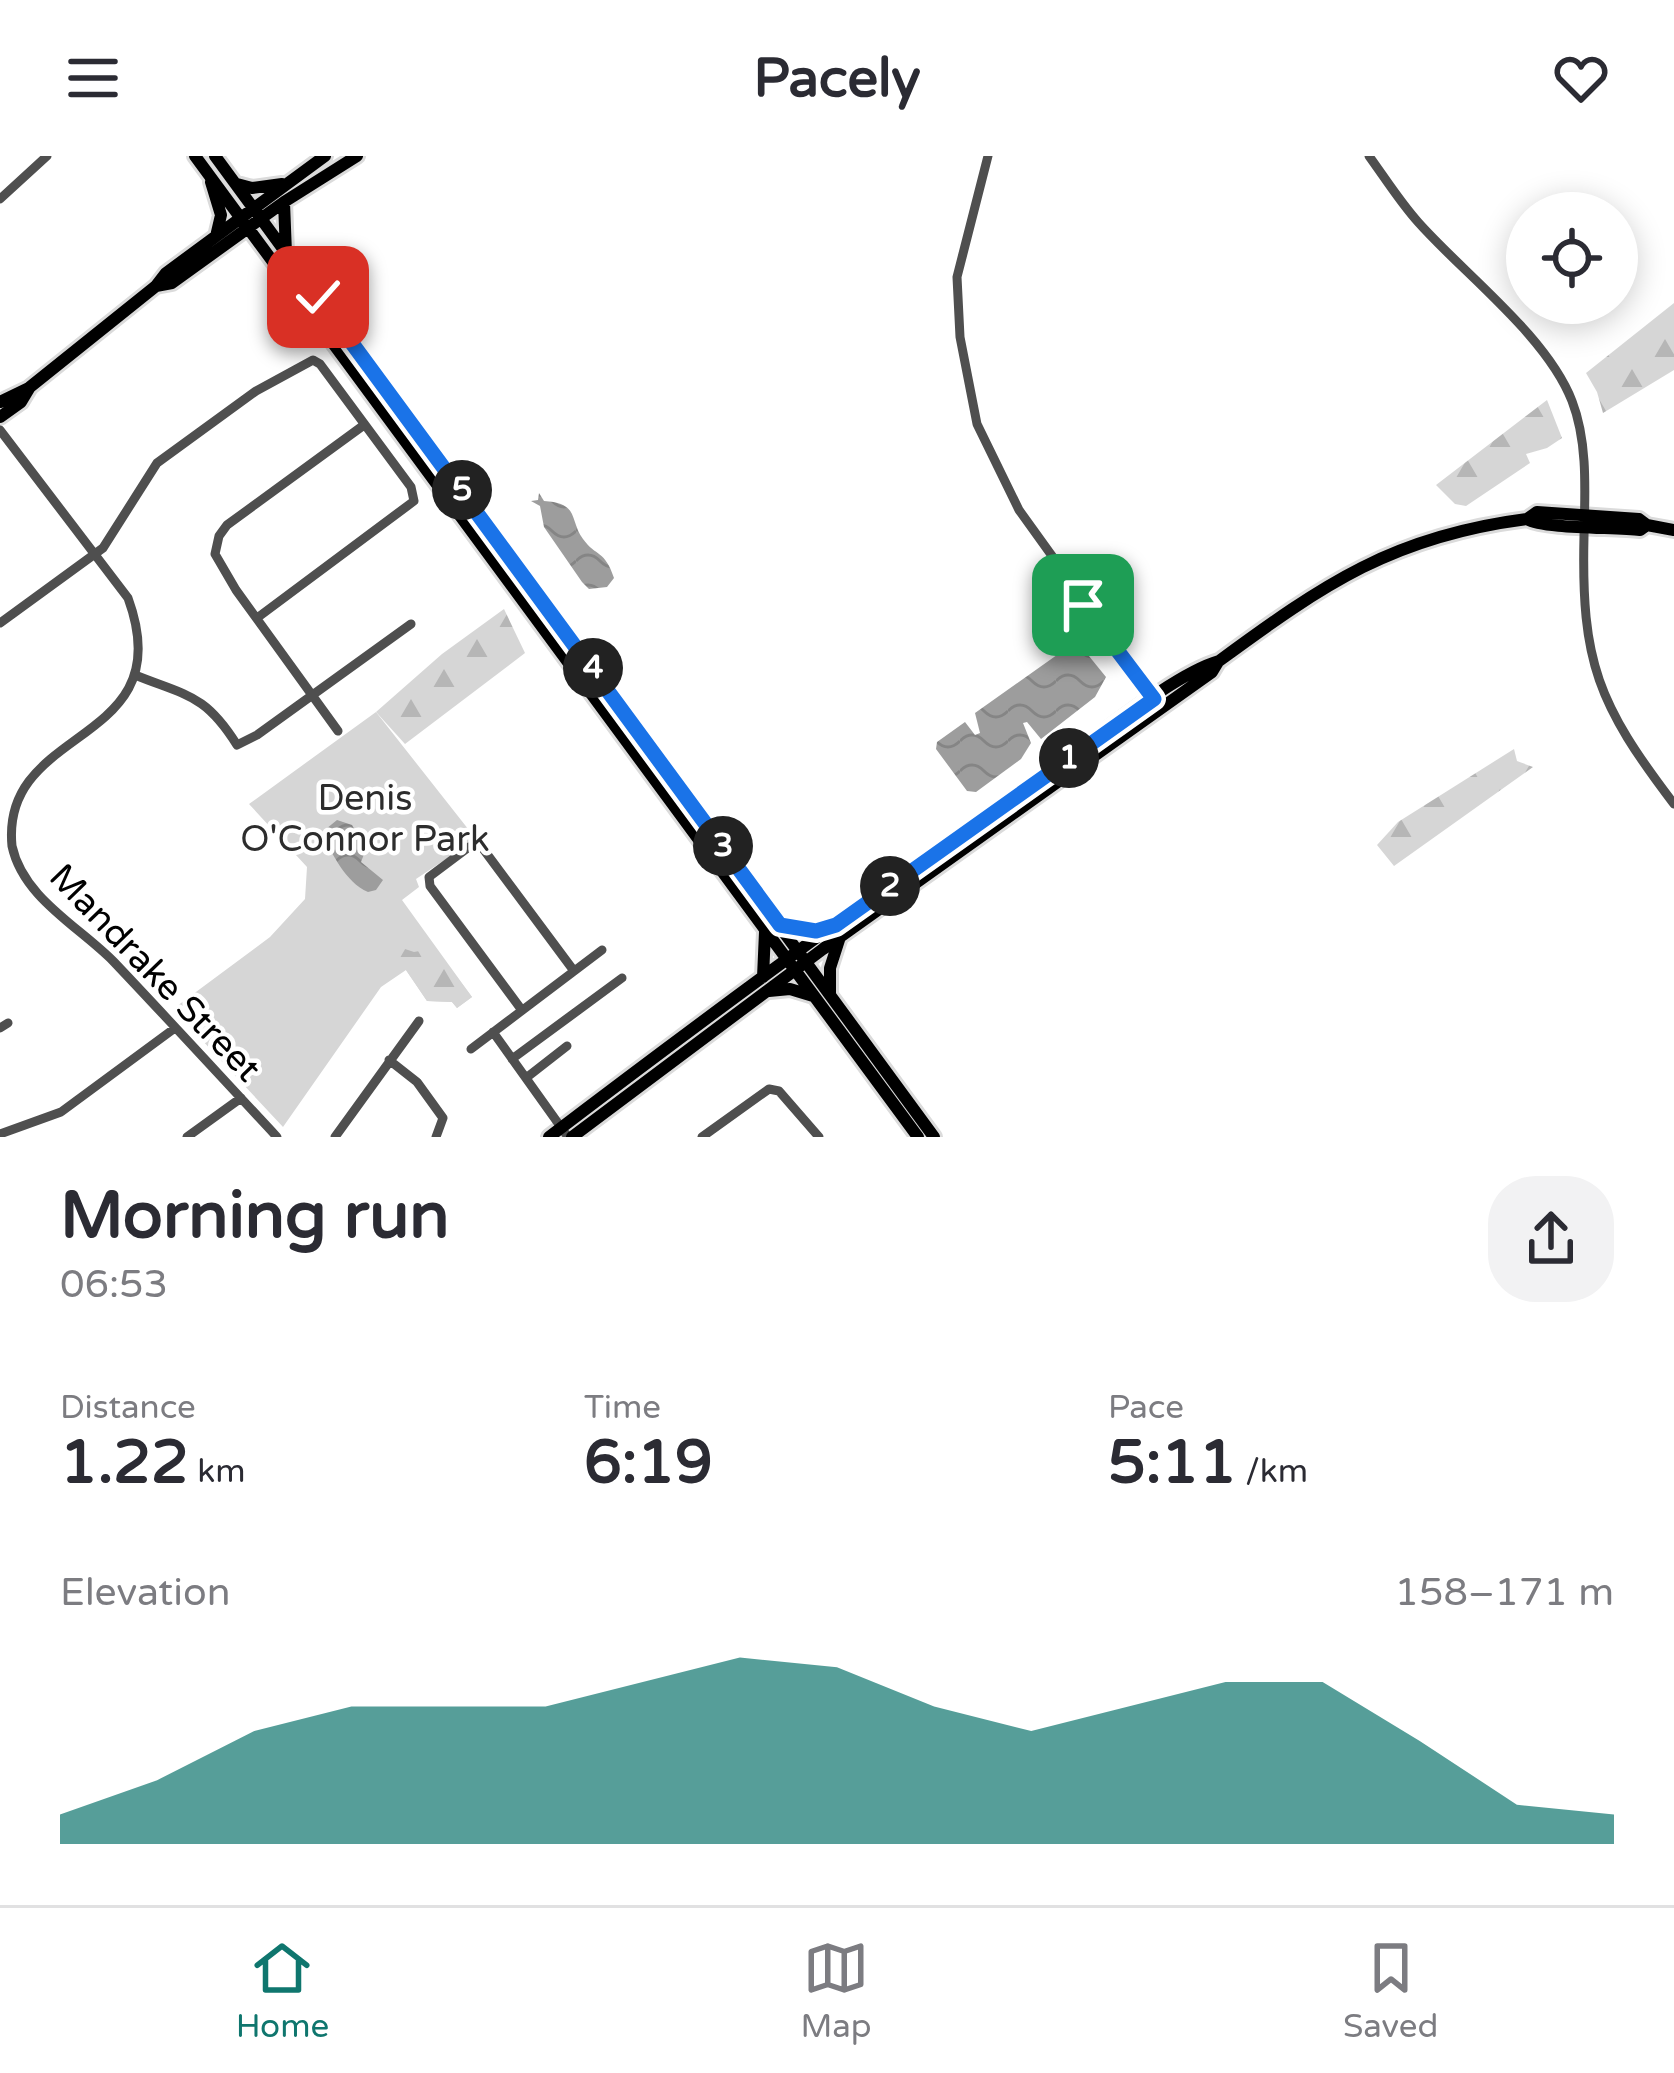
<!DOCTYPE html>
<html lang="en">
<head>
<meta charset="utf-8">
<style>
	body { margin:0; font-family:"Varela Round",sans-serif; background:#f2f2f3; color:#2b2b33; height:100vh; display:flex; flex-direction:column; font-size:45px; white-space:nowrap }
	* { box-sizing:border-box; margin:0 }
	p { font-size:39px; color:#7c7c81 }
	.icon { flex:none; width:66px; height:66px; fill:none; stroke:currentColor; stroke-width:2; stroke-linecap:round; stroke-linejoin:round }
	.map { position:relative; height:981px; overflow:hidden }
	.side { display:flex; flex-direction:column; background:#fff; flex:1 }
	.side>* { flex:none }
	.buttons { position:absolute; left:1506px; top:36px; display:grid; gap:24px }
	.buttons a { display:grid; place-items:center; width:132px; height:132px; border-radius:50%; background:#fff; box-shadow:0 6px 30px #0003; font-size:60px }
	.pin { position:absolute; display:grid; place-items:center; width:102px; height:102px; color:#fff; margin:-51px; border-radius:24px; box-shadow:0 6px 18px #0006 }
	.km { position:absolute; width:60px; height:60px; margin:-30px; border-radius:50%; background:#222; color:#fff; font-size:33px; line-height:60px; text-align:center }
	.round { display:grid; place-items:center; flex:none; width:126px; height:126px; border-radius:48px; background:#f2f2f3 }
	.head { display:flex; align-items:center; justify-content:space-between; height:204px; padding:0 60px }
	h1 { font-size:66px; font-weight:800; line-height:90px }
	.stats { display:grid; grid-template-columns:repeat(3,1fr); gap:18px; height:204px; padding:12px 60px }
	.stats div { display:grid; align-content:center }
	.stats b { font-size:60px; font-weight:800 }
	.stats small { font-size:33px; font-weight:400 }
	.stats p { font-size:33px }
	.chart { height:336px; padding:24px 60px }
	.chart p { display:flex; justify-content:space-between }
	.chart svg { width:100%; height:216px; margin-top:12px; fill:#0f766e; opacity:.7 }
	header { display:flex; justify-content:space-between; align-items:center; height:156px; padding:0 60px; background:#fff; font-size:54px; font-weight:800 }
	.tab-bar { display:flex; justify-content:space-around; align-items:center; height:168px; border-top:3px solid #e1e1e2; background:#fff; font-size:33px; color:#7c7c81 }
	.tab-bar a { display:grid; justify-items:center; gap:6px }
	.tab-bar .on { color:#0f766e }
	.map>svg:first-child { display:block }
	.green { fill:#d6d6d6 }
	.forest { fill:url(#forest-firs) }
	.water { fill:url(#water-waves) }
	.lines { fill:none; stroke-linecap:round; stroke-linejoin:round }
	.major-casing { stroke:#dbdbdb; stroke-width:18 }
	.minor { stroke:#4f4f4f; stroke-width:9 }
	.major { stroke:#000; stroke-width:12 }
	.route-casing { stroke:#fff; stroke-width:24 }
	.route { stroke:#1a73e8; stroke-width:15 }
	.labels { text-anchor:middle; stroke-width:9; stroke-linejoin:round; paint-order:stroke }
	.park-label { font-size:36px; fill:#2d2d2d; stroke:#fff }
	.street-label { font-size:36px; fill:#000; stroke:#fff }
</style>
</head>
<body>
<header><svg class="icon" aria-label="menu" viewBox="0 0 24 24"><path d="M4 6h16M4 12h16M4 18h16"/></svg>Pacely<svg class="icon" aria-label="heart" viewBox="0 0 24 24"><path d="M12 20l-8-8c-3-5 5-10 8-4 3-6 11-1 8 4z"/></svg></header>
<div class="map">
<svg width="1674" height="981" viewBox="0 0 1674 981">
	<defs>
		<pattern id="forest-firs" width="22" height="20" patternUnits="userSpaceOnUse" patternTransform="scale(3)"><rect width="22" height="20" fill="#d6d6d6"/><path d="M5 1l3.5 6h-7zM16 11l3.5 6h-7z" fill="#b6b6b6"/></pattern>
		<pattern id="water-waves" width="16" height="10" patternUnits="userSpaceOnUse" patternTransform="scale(3)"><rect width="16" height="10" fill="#9d9d9d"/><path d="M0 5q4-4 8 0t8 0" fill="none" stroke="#858585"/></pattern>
	</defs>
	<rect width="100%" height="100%" fill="#fff"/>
	<path class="green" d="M376,556l100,127 -60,40 3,8 -17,13 70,97 -15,11 -5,-6 -25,-1 -21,-31 -25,17 -98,140 -110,-118 97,-72 35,-38 2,-32 -58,-63z"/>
	<path class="forest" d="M1674,147v67l-71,43 -6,-21 -11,-19z
		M1547,244l15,38 -15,10 -21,6 4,9 -64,43 -11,-2 -19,-19z
		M504,453l21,44 -120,91 -29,-32 66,-58z
		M1514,593l3,12 16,6 -139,99 -17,-21 21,-23z
		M399,791l15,5 21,-4 37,49 -15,11 -5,-6 -25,-1 -34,-50z"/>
	<path class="water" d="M539,337l5,8c36,2 25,19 39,38 13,18 22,11 31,39l-7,9 -18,2 -7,-7 -38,-55 -4,-21 -9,-5 7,-1z
		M1071,489h9l26,32 -11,20 -54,42 -14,-17 -4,1 8,20 -10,16 -45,33 -9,-1 -31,-42 1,-7 28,-20 10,13 5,-2 -5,-20z
		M337,664l15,5 14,24 -5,13 22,18 -7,10 -8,2c-23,-10 -35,-38 -47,-59z"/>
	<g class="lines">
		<defs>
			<path id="major" d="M195,0l723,981
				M215,0l719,981
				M211,26l10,33 -4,17
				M237,28l15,4 30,-4
				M284,46l2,51
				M156,130l16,-3 112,-81 73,-46
				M0,246l29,-14
				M0,261l21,-15 9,-15 126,-101 10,-13 159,-117
				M1527,363c16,10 87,8 113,11l7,-5
				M780,769l17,5 32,-3
				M763,821l2,-45
				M769,835l21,-2 23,7
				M830,837v-25l10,-31
				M549,981c167,-127 337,-252 509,-372 41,-28 116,-91 161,-104 105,-77 174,-125 308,-142l10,-7 102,7 8,6 27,5
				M572,981l251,-188 389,-277 6,-10"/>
		</defs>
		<use href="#major" class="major-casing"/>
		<path class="minor" d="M988,0l-31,121 3,60 17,87 42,86 136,189
			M1369,0c16,22 31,46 49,66 46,52 129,114 154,179 16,41 13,91 12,135 -3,127 14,168 90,268
			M0,43l47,-43
			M0,274l128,168c55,150 -128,125 -116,248 11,52 68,81 102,116 55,58 109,117 163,175
			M0,467l103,-75 54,-85 99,-72 57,-31 7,4 91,123 3,14 -157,117
			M135,519c52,21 70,19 102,70l20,-10 154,-111
			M338,575l-102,-141 -21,-36 4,-18 8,-11 137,-100
			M521,853l-91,-123 -1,-9 40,-30 12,-1 93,125
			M0,872l8,-5
			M493,876l75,105
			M471,893l131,-99
			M512,903l110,-81
			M389,904l28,22 26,36 -7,19
			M526,922l41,-32
			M0,978l61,-22 114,-84
			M187,981l54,-39
			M335,981l84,-116
			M702,981l67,-48 10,2 40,46"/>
		<use href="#major" class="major"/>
	</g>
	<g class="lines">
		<defs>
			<path id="route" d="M318,141l462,628 36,6 20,-6 318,-226 -71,-94"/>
		</defs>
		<use href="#route" class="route-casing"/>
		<use href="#route" class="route"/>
	</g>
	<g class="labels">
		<g class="park-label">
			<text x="365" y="654">Denis<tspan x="365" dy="41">O'Connor Park</tspan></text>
		</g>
		<g class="street-label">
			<text transform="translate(156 816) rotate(46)" y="13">Mandrake Street</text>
		</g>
	</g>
</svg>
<div class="buttons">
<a><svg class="icon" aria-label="locate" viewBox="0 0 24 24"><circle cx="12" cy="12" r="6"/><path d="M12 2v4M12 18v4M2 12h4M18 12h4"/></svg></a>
</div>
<div class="pin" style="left:1083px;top:449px;background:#1e9e55"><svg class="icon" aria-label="arrive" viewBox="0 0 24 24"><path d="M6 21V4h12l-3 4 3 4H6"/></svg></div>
<div class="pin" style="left:318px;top:141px;background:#d93025"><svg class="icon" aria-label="check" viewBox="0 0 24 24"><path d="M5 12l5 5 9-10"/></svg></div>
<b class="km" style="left:1069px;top:602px">1</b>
<b class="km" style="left:890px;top:730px">2</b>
<b class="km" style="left:723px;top:690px">3</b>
<b class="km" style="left:593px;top:512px">4</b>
<b class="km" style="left:462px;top:334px">5</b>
</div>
<section class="side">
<div class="head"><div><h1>Morning run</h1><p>06:53</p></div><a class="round"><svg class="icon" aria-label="share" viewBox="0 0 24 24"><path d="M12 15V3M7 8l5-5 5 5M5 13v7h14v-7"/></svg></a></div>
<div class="stats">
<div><p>Distance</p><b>1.22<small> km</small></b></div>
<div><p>Time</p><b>6:19</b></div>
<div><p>Pace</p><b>5:11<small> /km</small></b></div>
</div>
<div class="chart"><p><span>Elevation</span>158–171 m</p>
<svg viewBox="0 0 160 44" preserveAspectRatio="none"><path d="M0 44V38L10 31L20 21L30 16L40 16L50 16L60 11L70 6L80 8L90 16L100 21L110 16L120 11L130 11L140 23L150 36L160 38V44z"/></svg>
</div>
</section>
<nav class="tab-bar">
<a class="on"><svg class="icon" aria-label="home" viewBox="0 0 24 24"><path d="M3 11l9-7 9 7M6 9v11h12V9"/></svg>Home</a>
<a><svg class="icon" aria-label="map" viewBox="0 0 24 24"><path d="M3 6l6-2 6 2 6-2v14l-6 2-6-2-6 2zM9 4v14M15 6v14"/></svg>Map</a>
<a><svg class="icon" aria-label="saved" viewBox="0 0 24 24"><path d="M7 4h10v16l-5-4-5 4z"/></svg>Saved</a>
</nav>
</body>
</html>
